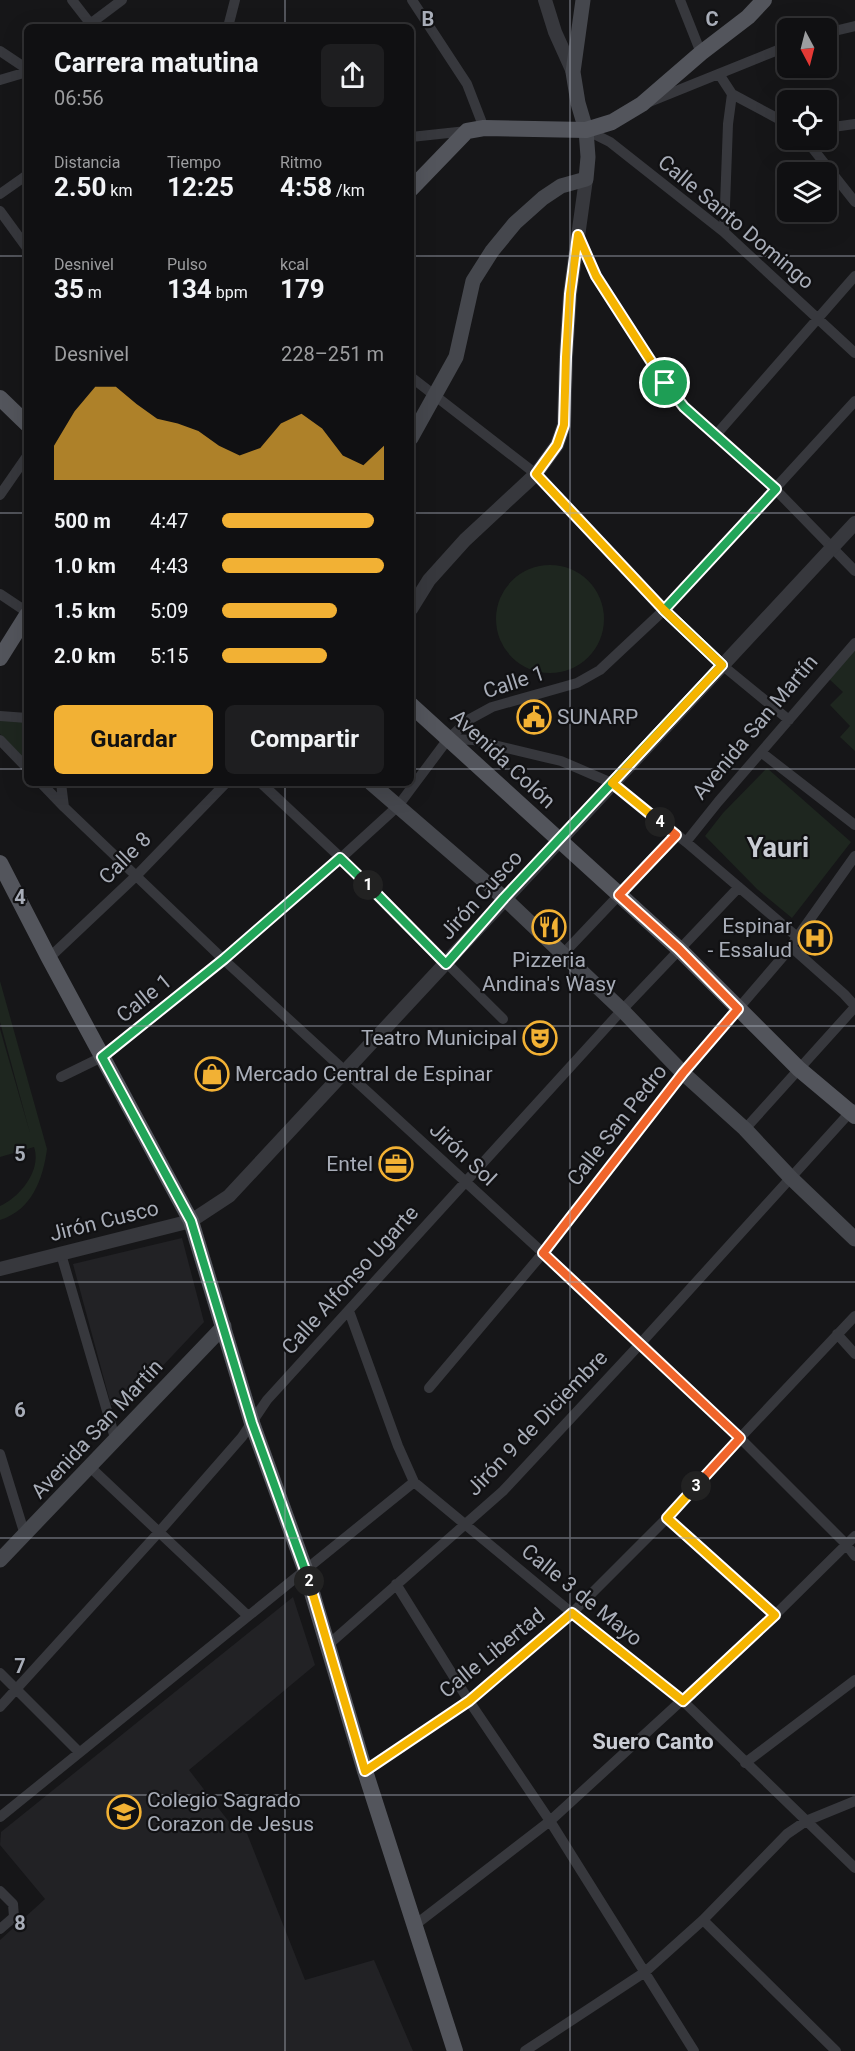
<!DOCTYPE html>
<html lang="es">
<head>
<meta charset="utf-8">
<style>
	body { margin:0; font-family:Roboto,sans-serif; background:#1e1e20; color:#f1f3f6; height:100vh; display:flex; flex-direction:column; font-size:22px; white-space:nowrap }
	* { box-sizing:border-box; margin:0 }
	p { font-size:20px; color:#9c9d9f }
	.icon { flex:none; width:33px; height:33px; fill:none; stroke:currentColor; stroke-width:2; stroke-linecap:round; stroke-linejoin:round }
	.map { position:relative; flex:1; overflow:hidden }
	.details { position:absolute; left:24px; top:24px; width:390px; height:762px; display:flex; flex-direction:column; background:#101012; border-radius:9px; box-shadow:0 6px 24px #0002,0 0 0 2px #303032 }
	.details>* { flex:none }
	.needle { width:39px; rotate:173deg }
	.tools { position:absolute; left:777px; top:18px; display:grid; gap:12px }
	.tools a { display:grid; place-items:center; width:60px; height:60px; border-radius:9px; background:#101012; box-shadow:0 6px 24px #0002,0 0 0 2px #303032; font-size:30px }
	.pin { position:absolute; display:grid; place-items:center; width:51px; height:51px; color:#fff; margin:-26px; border:3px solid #fff; border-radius:50%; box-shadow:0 2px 6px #0007 }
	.km { position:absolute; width:30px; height:30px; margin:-15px; border-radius:50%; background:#222; color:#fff; font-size:16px; line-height:30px; text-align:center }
	.round { display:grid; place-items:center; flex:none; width:63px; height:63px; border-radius:9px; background:#1e1e20 }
	.head { display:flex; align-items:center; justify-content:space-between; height:102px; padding:0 30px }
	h1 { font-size:27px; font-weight:700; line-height:45px }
	.metrics { display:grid; grid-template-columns:repeat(3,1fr); gap:9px; height:102px; padding:6px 30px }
	.metrics div { display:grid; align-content:center }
	.metrics b { font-size:26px; font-weight:700 }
	.metrics small { font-size:16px; font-weight:400 }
	.metrics p { font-size:16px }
	.chart { height:168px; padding:12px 30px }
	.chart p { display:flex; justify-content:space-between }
	.chart svg { width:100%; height:108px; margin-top:6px; fill:#f2b134; opacity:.7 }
	.cta { display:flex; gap:12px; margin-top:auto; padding:12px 30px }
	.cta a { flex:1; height:69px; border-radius:9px; background:#f2b134; color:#111; font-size:24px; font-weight:700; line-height:69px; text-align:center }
	.cta a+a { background:#1e1e20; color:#f1f3f6 }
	ul { padding:0 30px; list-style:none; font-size:20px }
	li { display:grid; grid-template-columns:96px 72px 1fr; align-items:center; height:45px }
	li i { height:15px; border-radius:8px; background:#f2b134 }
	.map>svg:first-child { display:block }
	.built { fill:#222225 }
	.green { fill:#1e261f }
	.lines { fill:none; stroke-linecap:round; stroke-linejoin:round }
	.minor { stroke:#37383d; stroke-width:10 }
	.tertiary { stroke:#37383d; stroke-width:14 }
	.secondary { stroke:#45474d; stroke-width:15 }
	.primary { stroke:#53555c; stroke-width:16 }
	.split-1-casing { stroke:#fff; stroke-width:12 }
	.split-2-casing { stroke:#fff; stroke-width:12 }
	.split-3-casing { stroke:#fff; stroke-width:12 }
	.split-4-casing { stroke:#fff; stroke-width:12 }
	.split-5-casing { stroke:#fff; stroke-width:12 }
	.split-1 { stroke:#22a559; stroke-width:8 }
	.split-2 { stroke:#22a559; stroke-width:8 }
	.split-3 { stroke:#f5b400; stroke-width:8 }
	.split-4 { stroke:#f0652b; stroke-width:8 }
	.split-5 { stroke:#f5b400; stroke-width:8 }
	.grid { fill:none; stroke:#a8adb8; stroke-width:1.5; stroke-opacity:0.55 }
	.labels { text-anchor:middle; stroke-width:4.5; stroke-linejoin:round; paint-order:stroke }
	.street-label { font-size:21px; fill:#a8adb8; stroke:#111113 }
	.poi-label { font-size:21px; fill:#a8adb8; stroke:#111113; text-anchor:start }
	.neighbourhood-label { font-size:22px; font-weight:bold; fill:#c9ccd4; stroke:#111113 }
	.district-label { font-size:27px; font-weight:bold; fill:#c9ccd4; stroke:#111113 }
	.grid-label { font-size:20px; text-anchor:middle; font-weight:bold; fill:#a8adb8; stroke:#111113; stroke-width:4.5; stroke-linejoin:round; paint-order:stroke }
</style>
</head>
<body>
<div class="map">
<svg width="855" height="2051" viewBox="0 0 855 2051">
	<rect width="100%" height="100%" fill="#161618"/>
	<path class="built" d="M182,1238l22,84 -80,85 -13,-2 -38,-141z
		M293,1597l22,68 -126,105 44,57 11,-1 61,154 69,-20 39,91h-413v-111l45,-41 -45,-54 1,-13z"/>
	<path class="green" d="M496 619a54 54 0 1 1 108 0a54 54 0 1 1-108 0Z
		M855,648v103l-15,-14 10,-11 -20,-21 13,-13 -14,-13z
		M0,719l27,2v41l-27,-28z
		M767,768l84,74 -59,76 -35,-29 -52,-53 18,-23z
		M0,981l47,168c-4,30 -15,61 -47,71v-14c20,-9 42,-36 34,-59l-34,10v-128l30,104 -30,-111z"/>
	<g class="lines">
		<path class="minor" d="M72,0l21,27
			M412,0l55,84 17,44
			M680,0l21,53
			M86,27l36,-27
			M228,27l7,-27
			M826,33l29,-7
			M0,51l27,18
			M719,74l13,20 -4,30 -4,108
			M0,80l27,-8
			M732,94l56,30
			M649,102l139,-56
			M826,128l29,-4
			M586,130l24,12 114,90 131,121
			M411,137l56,-6
			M806,140l49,62
			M0,194l27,-19
			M0,211l27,37
			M578,235l18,42 69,106 19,24 92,83 79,81
			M411,377l125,97 128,136 58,55 67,55
			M715,436l140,-160
			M0,495l27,-39
			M0,594l27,18
			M0,716l27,2
			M449,739l24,1 88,21 51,22 74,59 110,94
			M0,740l27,28
			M762,753l93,72
			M41,783l23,24 159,152 418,384 99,95 105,105 10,13
			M61,783l3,24
			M261,783l80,75 162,161
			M686,842l32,-40 137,-159
			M790,946l54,48 11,12
			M563,954l113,-119
			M49,958l88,-83 89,-92
			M61,1077l41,-20 121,-98 118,-101 57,-52 50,-67 22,-20 22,-12 85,-24 23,-13 64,-60 191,-209
			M745,1129l110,-122
			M61,1254l54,184
			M349,1311l49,135 16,36 158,131 111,88 172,167
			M837,1334l18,20
			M429,1388l114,-135 140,-180 103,-120 69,-97
			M0,1454l25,81
			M90,1467l158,149
			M667,1518l108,97
			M396,1584l73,117 81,120 144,230
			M328,1645l175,-154 138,-148 212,-234
			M0,1673l79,79
			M0,1707l159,-175 83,-95 25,-37 355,-390 117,-123
			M745,1763l110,-83
			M365,1771l104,-70 103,-88 95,-95 73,-80 115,-122
			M0,1817l414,-335
			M0,1891l13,13 1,13 -14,12
			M703,1920l133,131
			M415,1925l135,-104 225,-206 80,-79
			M525,2051l120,-79 58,-52 84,-86 19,-13 49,-20"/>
		<path class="tertiary" d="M545,0l10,32 18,40
			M411,609l18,-29 36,-40 71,-66 21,-29 7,-20 2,-68 4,-63 16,-115
			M0,1269l191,-48 38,-25 626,-673"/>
		<path class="secondary" d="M411,438l45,-81 17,-76 19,-30 23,-28 28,-25 18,-12 25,-7 2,-22 -2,-27 -8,-27 -5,-31 10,-72
			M371,783l133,115 118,112 61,63 62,56 46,49 64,61
			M0,1560l224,-234"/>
		<path class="primary" d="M411,189l56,-58 17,-3 102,2 26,-8 30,-18 59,-51 47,-36 16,-17
			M0,398l27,26
			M0,658l27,-43
			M411,705l268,244 120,120 56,47
			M0,863l49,95 142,263 61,202 53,146 60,202 90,280"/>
	</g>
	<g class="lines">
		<defs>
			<path id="split-1" d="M368,885l78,79 58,-66 218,-233 -58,-55 112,-121 -92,-82 -19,-24"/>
			<path id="split-2" d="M309,1581l-57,-158 -61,-202 -89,-164 122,-98 116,-101 28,27"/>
			<path id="split-3" d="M309,1581l56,190 104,-70 103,-88 111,88 92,-86 -108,-97 29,-32"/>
			<path id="split-4" d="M660,822l16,13 -57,60 60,54 59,60 -55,64 -140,180 197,185 -44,48"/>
			<path id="split-5" d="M660,822l-48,-39 110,-118 -58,-55 -128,-136 21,-29 7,-20 2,-68 4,-63 8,-59 18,41 69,107"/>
		</defs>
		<use href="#split-1" class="split-1-casing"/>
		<use href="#split-2" class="split-2-casing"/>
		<use href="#split-3" class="split-3-casing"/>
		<use href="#split-4" class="split-4-casing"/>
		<use href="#split-5" class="split-5-casing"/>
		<use href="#split-1" class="split-1"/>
		<use href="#split-2" class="split-2"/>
		<use href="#split-3" class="split-3"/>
		<use href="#split-4" class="split-4"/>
		<use href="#split-5" class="split-5"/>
	</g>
	<path class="grid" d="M285,0v27M570,0v2051M0,256h27M411,256h444M0,513h27M411,513h444M0,769h27M411,769h444M285,783v1268M0,1026h855M0,1282h855M0,1538h855M0,1795h855"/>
	<defs>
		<symbol id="civic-ring" viewBox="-11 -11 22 22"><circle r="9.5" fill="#111113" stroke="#f2b134" stroke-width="1.5"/><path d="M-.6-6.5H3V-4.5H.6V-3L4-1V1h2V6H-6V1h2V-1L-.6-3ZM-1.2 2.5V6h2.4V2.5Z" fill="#f2b134"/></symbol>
		<symbol id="restaurant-ring" viewBox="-11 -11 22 22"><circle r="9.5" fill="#111113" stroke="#f2b134" stroke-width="1.5"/><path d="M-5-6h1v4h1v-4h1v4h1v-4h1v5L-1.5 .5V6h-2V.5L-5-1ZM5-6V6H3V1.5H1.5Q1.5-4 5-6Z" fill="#f2b134"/></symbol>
		<symbol id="hospital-ring" viewBox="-11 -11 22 22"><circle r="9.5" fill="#111113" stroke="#f2b134" stroke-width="1.5"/><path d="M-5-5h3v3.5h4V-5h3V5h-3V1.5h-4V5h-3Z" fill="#f2b134"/></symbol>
		<symbol id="theatre-ring" viewBox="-11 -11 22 22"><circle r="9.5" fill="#111113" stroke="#f2b134" stroke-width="1.5"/><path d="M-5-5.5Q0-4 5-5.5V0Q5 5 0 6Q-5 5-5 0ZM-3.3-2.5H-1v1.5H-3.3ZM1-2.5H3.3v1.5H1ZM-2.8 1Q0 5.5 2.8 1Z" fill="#f2b134"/></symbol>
		<symbol id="shop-ring" viewBox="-11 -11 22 22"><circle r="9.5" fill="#111113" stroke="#f2b134" stroke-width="1.5"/><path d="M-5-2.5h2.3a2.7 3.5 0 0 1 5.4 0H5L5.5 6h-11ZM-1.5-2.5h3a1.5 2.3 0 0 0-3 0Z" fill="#f2b134"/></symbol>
		<symbol id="office-ring" viewBox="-11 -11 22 22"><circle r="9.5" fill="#111113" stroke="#f2b134" stroke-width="1.5"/><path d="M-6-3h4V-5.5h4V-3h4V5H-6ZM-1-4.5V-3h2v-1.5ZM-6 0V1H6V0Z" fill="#f2b134"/></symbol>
		<symbol id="school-ring" viewBox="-11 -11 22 22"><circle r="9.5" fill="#111113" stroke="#f2b134" stroke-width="1.5"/><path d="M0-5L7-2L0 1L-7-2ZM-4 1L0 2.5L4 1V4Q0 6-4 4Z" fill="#f2b134"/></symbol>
	</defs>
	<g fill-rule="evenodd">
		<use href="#civic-ring" x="515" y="698" width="38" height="38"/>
		<use href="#restaurant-ring" x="530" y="908" width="38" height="38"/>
		<use href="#hospital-ring" x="796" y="919" width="38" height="38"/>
		<use href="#theatre-ring" x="521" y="1019" width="38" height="38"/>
		<use href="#shop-ring" x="193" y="1055" width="38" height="38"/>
		<use href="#office-ring" x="377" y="1145" width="38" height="38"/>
		<use href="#school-ring" x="105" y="1793" width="38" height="38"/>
	</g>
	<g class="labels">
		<g class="street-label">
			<text transform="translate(736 222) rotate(40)" y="7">Calle Santo Domingo</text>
			<text transform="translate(514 682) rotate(-18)" y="7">Calle 1</text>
			<text transform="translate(755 727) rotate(-50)" y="7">Avenida San Martín</text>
			<text transform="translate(503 759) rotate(43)" y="7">Avenida Colón</text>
			<text transform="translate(125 858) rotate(-45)" y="7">Calle 8</text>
			<text transform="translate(481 895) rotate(-48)" y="7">Jirón Cusco</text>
			<text transform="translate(144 998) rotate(-39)" y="7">Calle 1</text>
			<text transform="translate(617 1125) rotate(-52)" y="7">Calle San Pedro</text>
			<text transform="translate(463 1154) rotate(43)" y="7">Jirón Sol</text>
			<text transform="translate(104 1221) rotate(-14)" y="7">Jirón Cusco</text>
			<text transform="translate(350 1280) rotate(-48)" y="7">Calle Alfonso Ugarte</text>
			<text transform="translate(537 1423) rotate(-46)" y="7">Jirón 9 de Diciembre</text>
			<text transform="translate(97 1429) rotate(-47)" y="7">Avenida San Martín</text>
			<text transform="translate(582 1595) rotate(39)" y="7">Calle 3 de Mayo</text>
			<text transform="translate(492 1653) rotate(-39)" y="7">Calle Libertad</text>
		</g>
		<g class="poi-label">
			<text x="557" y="724">SUNARP</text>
			<text x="792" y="933" text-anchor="end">Espinar<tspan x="792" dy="24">- Essalud</tspan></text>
			<text x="549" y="967" text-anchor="middle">Pizzeria<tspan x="549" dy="24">Andina's Wasy</tspan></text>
			<text x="517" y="1045" text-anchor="end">Teatro Municipal</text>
			<text x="235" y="1081">Mercado Central de Espinar</text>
			<text x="373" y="1171" text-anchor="end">Entel</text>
			<text x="147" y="1807">Colegio Sagrado<tspan x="147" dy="24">Corazon de Jesus</tspan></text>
		</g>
		<g class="neighbourhood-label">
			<text x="653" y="1749">Suero Canto</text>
		</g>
		<g class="district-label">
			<text x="778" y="857">Yauri</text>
		</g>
	</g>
	<g class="grid-label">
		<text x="428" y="26">B</text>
		<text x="712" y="26">C</text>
		<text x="20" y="904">4</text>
		<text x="20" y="1161">5</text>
		<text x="20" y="1417">6</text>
		<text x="20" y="1673">7</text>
		<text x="20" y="1930">8</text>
	</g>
</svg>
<div class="tools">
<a><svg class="needle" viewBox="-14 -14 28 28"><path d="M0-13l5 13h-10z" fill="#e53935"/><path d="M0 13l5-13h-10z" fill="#9c9d9f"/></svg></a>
<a><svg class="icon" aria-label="locate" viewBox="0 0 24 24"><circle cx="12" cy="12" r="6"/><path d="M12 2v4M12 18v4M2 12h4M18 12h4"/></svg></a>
<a><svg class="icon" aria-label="layers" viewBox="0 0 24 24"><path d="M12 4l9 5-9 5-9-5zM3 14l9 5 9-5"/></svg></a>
</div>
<div class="pin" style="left:665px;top:383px;background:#1e9e55"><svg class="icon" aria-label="arrive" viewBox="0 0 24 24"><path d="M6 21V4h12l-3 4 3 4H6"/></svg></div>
<b class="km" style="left:368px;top:885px">1</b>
<b class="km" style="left:309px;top:1581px">2</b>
<b class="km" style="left:696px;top:1486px">3</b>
<b class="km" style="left:660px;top:822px">4</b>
<section class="details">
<div class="head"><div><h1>Carrera matutina</h1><p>06:56</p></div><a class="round"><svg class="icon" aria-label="share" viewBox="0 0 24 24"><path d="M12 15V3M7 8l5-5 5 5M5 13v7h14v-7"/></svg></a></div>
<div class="metrics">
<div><p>Distancia</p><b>2.50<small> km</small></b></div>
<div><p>Tiempo</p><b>12:25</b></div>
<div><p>Ritmo</p><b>4:58<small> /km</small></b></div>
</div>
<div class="metrics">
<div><p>Desnivel</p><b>35<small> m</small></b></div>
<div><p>Pulso</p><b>134<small> bpm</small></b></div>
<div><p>kcal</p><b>179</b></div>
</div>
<div class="chart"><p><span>Desnivel</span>228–251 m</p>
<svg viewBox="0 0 160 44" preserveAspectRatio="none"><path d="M0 44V30L10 16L20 6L30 6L40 13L50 19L60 21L70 24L80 30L90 34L100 31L110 21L120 17L130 23L140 34L150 38L160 30V44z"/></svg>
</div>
<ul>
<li><b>500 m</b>4:47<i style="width:94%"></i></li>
<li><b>1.0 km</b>4:43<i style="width:100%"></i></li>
<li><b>1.5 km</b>5:09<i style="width:71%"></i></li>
<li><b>2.0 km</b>5:15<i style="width:65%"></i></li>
</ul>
<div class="cta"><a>Guardar</a><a>Compartir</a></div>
</section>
</div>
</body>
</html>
